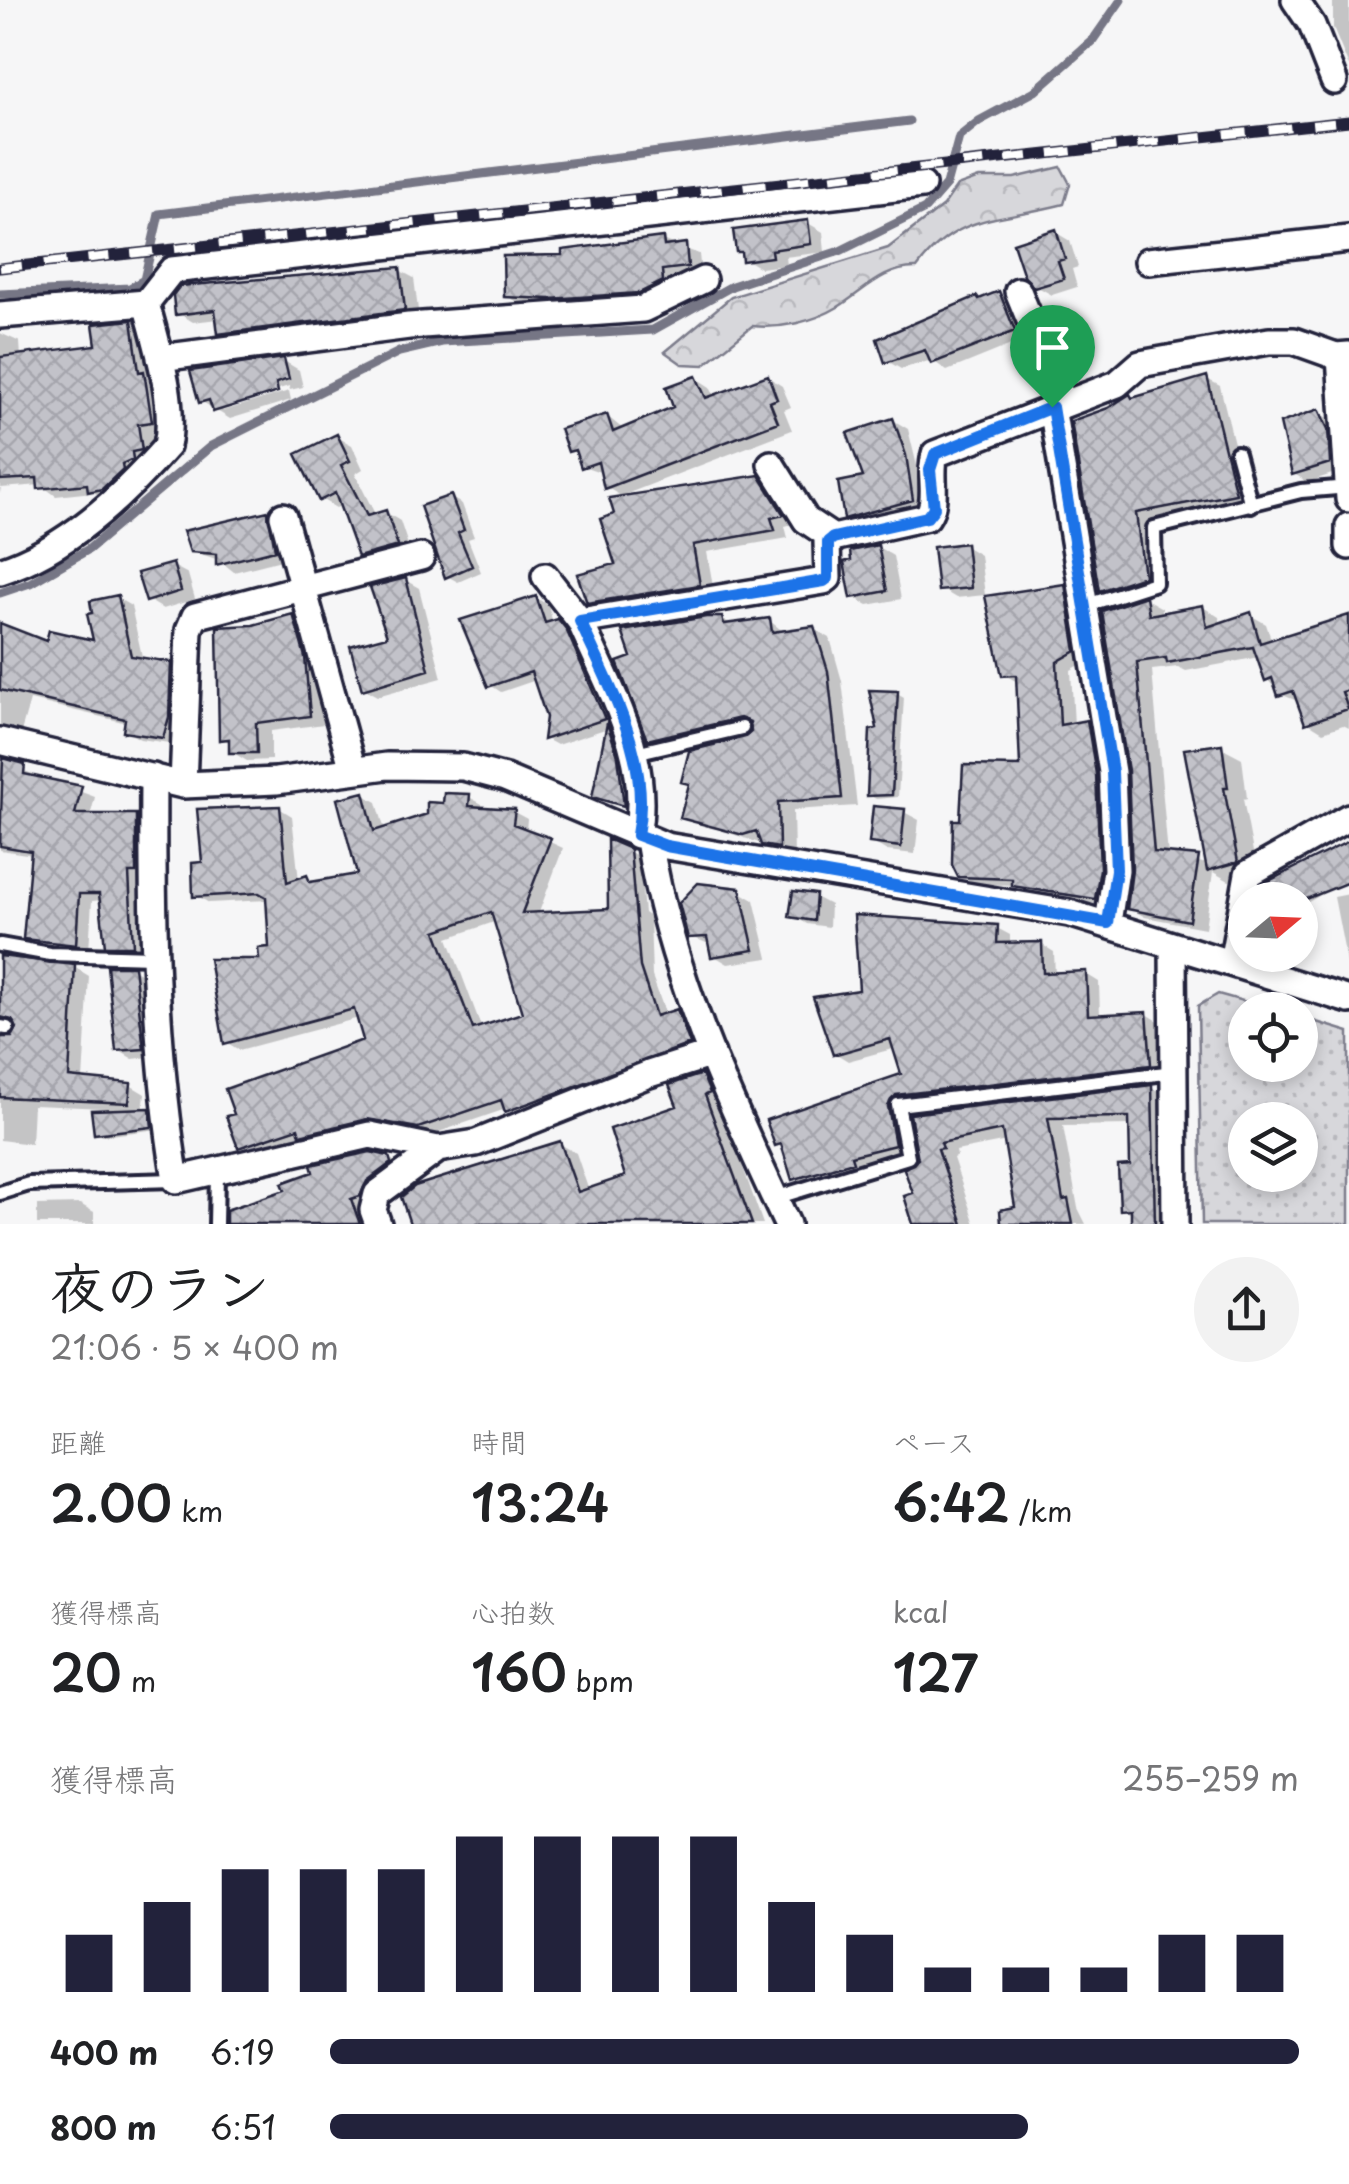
<!DOCTYPE html>
<html lang="ja">
<head>
<meta charset="utf-8">
<style>
	body { margin:0; font-family:"Playpen Sans","Klee One",sans-serif; background:#f2f2f2; color:#202124; height:100vh; display:flex; flex-direction:column; font-size:38px; white-space:nowrap }
	* { box-sizing:border-box; margin:0 }
	p { font-size:32px; color:#757577 }
	.icon { flex:none; width:55px; height:55px; fill:none; stroke:currentColor; stroke-width:2; stroke-linecap:round; stroke-linejoin:round }
	.map { position:relative; height:1224px; overflow:hidden }
	.side { display:flex; flex-direction:column; background:#fff; flex:1 }
	.side>* { flex:none }
	.needle { width:65px; rotate:71deg }
	.tools { position:absolute; left:1228px; top:882px; display:grid; gap:20px }
	.tools a { display:grid; place-items:center; width:90px; height:90px; border-radius:50%; background:#fff; box-shadow:0 5px 15px #0003; font-size:50px }
	.pin { position:absolute; display:grid; place-items:center; width:85px; height:85px; color:#fff; margin:-102px -42px; border-radius:50% 50% 50% 0; rotate:-45deg; box-shadow:0 0 10px #0007 }
	.pin .icon { rotate:45deg }
	.round { display:grid; place-items:center; flex:none; width:105px; height:105px; border-radius:52px; background:#f2f2f2 }
	.headline { display:flex; align-items:center; justify-content:space-between; height:170px; padding:0 50px }
	h1 { font-size:55px; font-weight:600; line-height:75px }
	.stats { display:grid; grid-template-columns:repeat(3,1fr); gap:15px; height:170px; padding:10px 50px }
	.stats div { display:grid; align-content:center }
	.stats b { font-size:50px; font-weight:600 }
	.stats small { font-size:28px; font-weight:400 }
	.stats p { font-size:28px }
	.chart { height:280px; padding:20px 50px }
	.chart p { display:flex; justify-content:space-between }
	.chart svg { width:100%; height:180px; margin-top:10px; stroke:#22223b; stroke-width:6 }
	ul { padding:0 50px; list-style:none; font-size:32px }
	li { display:grid; grid-template-columns:160px 120px 1fr; align-items:center; height:75px }
	li i { height:25px; border-radius:12px; background:#22223b }
	.map>svg:first-child { display:block }
	.grass { fill:url(#grass-dots); stroke:#7c7c8b; stroke-width:2.5; fill-rule:evenodd }
	.forest { fill:url(#forest-crowns); stroke:#7c7c8b; stroke-width:2.5 }
	.shadow { fill:#0003; fill-rule:evenodd }
	.lines { fill:none; stroke-linecap:round; stroke-linejoin:round }
	.stream { stroke:#767685; stroke-width:9 }
	.building { fill:url(#building-cross-hatch); stroke:#22223b; stroke-width:2.5; fill-rule:evenodd }
	.service-casing { stroke:#22223b; stroke-width:20 }
	.minor-casing { stroke:#22223b; stroke-width:32 }
	.service { stroke:#fff; stroke-width:12 }
	.minor { stroke:#fff; stroke-width:25 }
	.rail-casing { stroke:#22223b; stroke-width:11 }
	.rail { stroke:#fff; stroke-width:8; stroke-dasharray:22; stroke-linecap:butt }
	.route-casing { stroke:#fff; stroke-width:20 }
	.route { stroke:#1a73e8; stroke-width:12 }
</style>
</head>
<body>
<div class="map">
<svg width="1349" height="1224" viewBox="0 0 1349 1224">
	<defs>
		<pattern id="grass-dots" width="8" height="8" patternUnits="userSpaceOnUse" patternTransform="scale(2.5)"><rect width="8" height="8" fill="#d7d7db"/><path d="M2 2h.1M6 6h.1" fill="none" stroke="#b8b8bd" stroke-width="1.8" stroke-linecap="round"/></pattern>
		<pattern id="forest-crowns" width="20" height="18" patternUnits="userSpaceOnUse" patternTransform="scale(2.5)"><rect width="20" height="18" fill="#d7d7db"/><path d="M2 6a3 3 0 1 1 6 0M12 15a3 3 0 1 1 6 0" fill="none" stroke="#b8b8bd"/></pattern>
		<pattern id="building-cross-hatch" width="8" height="8" patternUnits="userSpaceOnUse" patternTransform="scale(2.5)"><rect width="8" height="8" fill="#c2c2c9"/><path d="M0 0l8 8M0 8l8-8" fill="none" stroke="#a6a6ae"/></pattern>
	</defs>
	<rect width="100%" height="100%" fill="#f6f6f7"/>
	<filter id="ink" filterUnits="userSpaceOnUse"><feTurbulence type="fractalNoise" baseFrequency=".01" numOctaves="2"/><feDisplacementMap in="SourceGraphic" scale="20" xChannelSelector="R" yChannelSelector="G"/><feConvolveMatrix kernelMatrix="1 2 1 2 8 2 1 2 1" color-interpolation-filters="sRGB"/></filter>
	<g filter="url(#ink)">
		<path class="grass" d="M1218,994l57,16h-30v55h55v-48l49,15v192h-147l-4,-218zM1245,1120h55v55h-55z"/>
		<path class="forest" d="M1061,167l9,17 -6,20c-64,17 -106,8 -147,64 -33,-1 -53,23 -79,39 -25,15 -57,22 -86,19l-48,39 -22,-1 -17,-12 66,-55 157,-49 55,-42 14,-20 22,-8h35z"/>
		<path class="shadow" d="M1333,0h16v67l-16,-39z
			M808,223l15,9 2,20 -40,5 1,8 -26,3 -15,-9z
			M1055,232l15,9 8,26 -6,2 5,18 -25,8 -16,-9z
			M662,240l37,14 2,20 -26,3 1,12 -22,11 -88,6 -45,-2 -14,-8 58,-38z
			M399,270l15,8 5,40 -184,23 -15,-8 -2,-14 -25,3 -15,-9z
			M999,294l14,8 15,36 -81,33 -15,-11 -31,9 -14,-8z
			M132,323l14,9 20,97 -14,2 3,27 -50,40 -12,-6 -37,4 -15,-11 -40,3 -1,6v-161l20,9 1,15 77,-10z
			M284,361l15,9 4,17 -13,3 -1,-4 -70,21 4,4 66,-20 2,9 -61,19 -29,-18z
			M768,377l14,9 9,21 -7,3 8,20 -171,66 -15,-9 -3,-14 -20,-7 -3,-10 -10,-6 37,-34 17,14 53,-22 19,-30 14,9 5,10z
			M1207,379l13,7 28,115 -100,19 8,63 -42,14 -13,-8 8,-179 21,-13 5,3z
			M1319,412l14,9 11,49 -36,12 -14,-8z
			M893,420l15,9 19,78 -65,19 -15,-9z
			M337,437l15,8 11,24 -8,5 21,42 9,-4 15,9 11,33 -36,10 -15,-9 -18,-50 -6,3 -15,-9z
			M758,478l16,9 22,36 -11,3 3,12 -81,14 7,40 -110,18 -15,-8 30,-36z
			M451,498l11,6 12,33 -6,2 13,33 -23,10 -11,-6z
			M267,514l15,8 7,36 -55,14 -15,-12 -27,-9 -6,-19z
			M965,546l15,9 5,40 -29,3 -15,-9z
			M878,547l15,9 8,43 -33,6 -15,-8z
			M173,566l15,8 7,25 -32,10 -15,-9z
			M405,580l14,8 23,90 -65,18 -13,-7 27,-51z
			M1064,587l15,8 11,64 -19,11 3,55 13,-2 14,8 9,175 -81,-12 -15,-9 -38,-1 -16,-9 2,-52 61,-55 -4,-85 -14,-8z
			M117,598l14,8 12,55 28,4 14,8 -8,71 -37,-5 -15,-8 2,-8 -97,-23 -9,32 -21,-7v-99l48,18 48,-1z
			M536,598l12,7 5,18 17,6 46,96 -6,2 11,7 16,77 -42,-15 13,-68 -51,17 -11,-6 3,-22 -13,-37 -35,12 -11,-7z
			M1146,599l16,9v7l41,-8 16,10 1,8 30,-10 16,9 6,18 77,-25v111l-6,-3 -20,7 -16,-10 -7,-20 -20,-8 -13,-15 -8,-22 -73,14 -8,-4 -26,3 16,186 40,8 13,-117 21,11 5,40 -4,1 14,74 -28,8 -16,-9 -8,56 -60,-11 -16,-9 6,-38 -4,-99 -26,-159z
			M293,617l15,8 11,42 5,57 -53,7v29l-24,1 -15,-9v-8l-10,-6 31,-110z
			M722,619l10,6 38,-4 15,12 29,-4 16,9 12,43 15,125 -64,4 1,45 -111,-38 76,-91 -95,21 -15,-9z
			M897,693l7,4 -6,100 -22,2 -7,-4 11,-65z
			M0,762l95,35 -5,20h45l14,8 -4,128 -24,-1 -14,-8 -5,-44 -10,1 -3,50 -50,-6 -13,-7 7,-83 -33,-5z
			M364,795l13,7 8,29 84,-34 13,7v5l32,3 13,7 -1,12 37,17 -25,67 72,-4 15,-62 14,8 5,56 6,4 2,59 14,39 11,-4 13,8 12,32 -182,67 -14,-9 -73,25 -51,-9 -66,16 -9,-5 -54,18 -13,-7 126,-105 -7,-24 -120,32 -13,-8 35,-81 11,-12 -4,-49 -59,3 -13,-8 8,-30 75,-57 13,8 7,65 8,-3 10,5 43,-7zM497,921l28,93 -43,15 -34,-91z
			M904,812l15,8 -4,34 -28,-3 -15,-9z
			M1349,844v34l-49,29v-7h-36l1,-14z
			M739,891l15,9 14,58 -40,6 -15,-9 -2,-10 -21,-9z
			M1349,894v80l-15,-77z
			M815,897l15,8 -1,22 -22,-3 -15,-9z
			M997,928l13,7v10l31,-1 13,8 1,23 31,-1 13,8 1,35 47,-3 13,8 3,49 -254,31 -9,12 8,37 -45,12 2,6 -58,17 -13,-7 -9,-30 -8,-5 127,-69 -8,-27 -48,13 -13,-8 27,-61z
			M0,960l74,7 15,9 -6,105 47,4 15,9 -2,16 13,4 2,15 -55,7 -7,-3 9,-25 -72,-3 -2,39 -31,-4zM19,1026l-3,11h-9v-10z
			M133,969l15,9 10,78 -25,3 -15,-9z
			M702,1077l16,9 2,17 43,121h-350l147,-80 16,9 13,38 40,-13z
			M1151,1087l16,9 4,128h-37l-1,-10 -10,-6 9,-40v-43l-69,1 15,82 8,16h-64l-15,-83 -51,10 1,5 -4,2 22,66h-57l2,-64 -7,-44z
			M388,1158l17,9 -34,57h-139z
			M80,1204l14,8v12h-57v-19z"/>
		<g class="lines">
			<path class="stream" d="M0,294l130,-6 14,-8 15,-66 750,-93
				M0,593l30,-10 59,-34 122,-103 188,-94 43,-10 211,-12 79,-44 108,-35 85,-42 21,-24 13,-48 20,-16 56,-30 58,-51 28,-40"/>
		</g>
		<path class="building" d="M808,220l3,24 -40,6 1,7 -30,4 -1,-9h-5l-3,-22z
			M1056,229l9,30 -7,2 6,18 -30,9 -10,-12 -11,-33z
			M663,237l1,9 22,-3 2,24 -26,3 1,11 -24,12 -89,6 -46,-2 -1,-41 59,-1v-5z
			M400,267l5,43 -187,24 -3,-24 -40,5 -2,-20 7,-9z
			M999,291l16,40 -84,33 -6,-14 -40,13 -8,-24 100,-43 2,3z
			M132,320l7,52 5,-1 8,51 -14,2 4,26 -10,2 1,7 -11,5 1,5 -21,20 -14,3 -1,-8 -49,5 -1,-11 -37,2v-123l96,-12 -3,-21z
			M284,358l5,21 -13,4 2,9 -65,20 -4,-12 -10,3 -9,-32z
			M768,375l9,24 -7,3 8,20 -174,67 -6,-27 -17,6 -6,-18 -7,2 -8,-23 47,-15 6,18 60,-25 -7,-20 30,-11 10,22z
			M1207,376l29,118 -100,19 8,63 -45,15 -28,-170 37,-13 22,-14 2,4z
			M1319,409l9,20 2,34 -38,12 -12,-52z
			M893,418l13,37 7,45 -69,19 -6,-37 25,-5 -16,-44z
			M337,434l13,27 -9,4 26,51 19,-6 12,36 -40,11 -23,-64 -16,8 -23,-47z
			M759,475l25,40 -13,3 4,12 -82,15 7,40 -113,18 -10,-29 38,-10 -15,-45 14,-5 -5,-16z
			M451,495l13,35 -6,3 14,33 -27,12 -25,-72z
			M268,511l7,39 -59,15v-11l-26,-2 -7,-21z
			M966,543l5,45 -33,3 -5,-44z
			M878,545l9,46 -36,7 -7,-36 7,-2 -1,-9z
			M173,563l8,28 -35,11 -9,-29z
			M406,578l23,92 -67,20 -12,-44 37,-10 -17,-49z
			M1065,584l11,67 -19,11 3,63 27,-5 9,54 4,95 -5,30 -83,-13v-7l-54,-2 -6,-12 1,-45h7l3,-55 57,1 -4,-91 -14,1 -17,-80z
			M118,595l13,61 40,6 -2,55 -6,21 -40,-6 2,-13 -125,-29v-67l46,18 3,-11 44,10 -6,-26 5,-1 -2,-12z
			M536,596l9,27 13,-4 8,10 39,90 -62,21 3,-23 -15,-45 -43,15 -28,-67z
			M1146,596l3,19 54,-10 4,22 44,-15 9,31 89,-28v75l-7,2 6,17 -43,15 -12,-33 -15,5 -6,-18 -7,3 -12,-34 -86,16 -1,-5 -29,4 17,190 45,4 -10,65 -62,-12 5,-39 -4,-99 -26,-160z
			M293,614l12,43 5,59 -54,7 1,30h-28v-14l-10,1 -2,-113 36,-2z
			M706,617h16l2,7 46,-6 2,14 42,-6 14,45 14,127 -64,4 1,46 -18,-3 -5,-14 -13,4 -63,-17 9,-34 -8,-2 8,-31 56,-14 6,-5 -1,-10 -10,-4 -93,22 -30,-78 14,-5 -9,-26z
			M869,690l29,1 -6,104 -25,1 3,-66 7,-2z
			M607,723l11,33 6,50 -32,-9z
			M1222,744l6,44h-4l14,74 -31,9 -23,-122z
			M3,758l22,6 -1,10 58,12 -7,28h61v59h-7l4,73h-28l-6,-52h-20l-3,51 -53,-6 8,-88 -31,-5z
			M364,792l10,39 53,-17v-12l16,1 1,-10 26,1 -1,12 46,3 -2,15 38,14 -29,75 86,-4 -1,-70 23,10 10,118 16,49 21,-7 13,35 -185,68 -4,-12 -83,28 -51,-9 -67,16 -2,-7 -60,20 -12,-32 8,-2 -9,-25 138,-49 -9,-31 -130,35 -15,-85h50l-1,-11 11,-1 -3,-50 -7,-4 -66,4 -1,-34 10,-1 -5,-53 83,-3 7,76 20,-7 3,7 47,-8 -20,-75zM491,912l31,101 -49,16 -37,-98z
			M873,806l32,3 -4,38 -32,-4z
			M1349,841v41l-45,18h-43l2,-16z
			M698,883l42,5 14,62 -43,7 -4,-20 -19,1 -9,-35z
			M793,891l23,3 -2,27 -25,-4z
			M854,915l144,10 -1,18 45,-1 1,31 43,-2 2,44 59,-3 4,53 -255,30 -8,11 7,39 -44,11 2,6 -61,18 -11,-36 -6,2 -9,-26 135,-46 -11,-35 -57,16 -20,-58 46,-7z
			M0,956l75,9 -6,112 62,6 -2,20 -129,-6v-60h12l5,-9 -5,-8 -12,-3z
			M107,966h27l10,83 -28,2z
			M702,1074l8,19 -5,2 47,129h-342l-9,-27 14,-11 145,-45 18,51 47,-16 -15,-47 67,-23 -8,-21z
			M1152,1085l3,139h-24v-15l-11,1 -2,-44 12,-1 -1,-48 -81,1 15,82 5,-1 5,25h-72l-1,-14 15,-3 -13,-77 -61,13 2,5 -5,1 25,75h-50l-9,-28 9,-3 -9,-24 14,-10 -8,-45z
			M150,1108l2,19 -58,7 -3,-24z
			M370,1152l19,4 2,7 -24,18 -7,15 -9,3 9,25h-134v-14l59,-20 -3,-7 31,-11 -2,-7z"/>
		<g class="lines">
			<defs>
				<path id="service" d="M1237,453l14,52
					M1084,606l71,-23 -1,-55 147,-37 48,-4
					M635,753l107,-25
					M0,945l50,9 102,3
					M0,1027l7,1
					M0,1193l29,-9 147,-4
					M775,1198l133,-41 -10,-52 276,-33
					M216,1224l1,-51"/>
				<path id="minor" d="M1295,0l17,25 22,56
					M1148,261l201,-22
					M1018,291l46,112
					M0,315l146,-12 26,-33 750,-85
					M1340,356l9,143
					M160,358l249,-32 234,-17 60,-29
					M1052,407l60,365 4,98 -8,53
					M771,464l35,56 27,18
					M283,516l70,254
					M1349,526v20
					M0,571c66,-21 122,-74 167,-125 9,-44 -10,-100 -21,-143
					M545,576l35,45
					M0,741l183,44 93,-4 111,-15 76,1 42,11 161,68 403,67 280,87
					M153,777c-1,136 1,268 23,403l194,-45 68,14 38,-6 173,-69 63,-20
					M183,785l6,-155 6,-14 226,-59
					M637,835c15,-76 -27,-145 -57,-214l244,-40 4,-3 -1,-36 6,-4 94,-21c12,-17 2,-43 8,-63l182,-70 23,-20 129,-23h25l42,15 13,-1
					M649,840c21,134 81,263 138,384
					M1173,949l2,275
					M1232,963l16,-89 101,-57
					M378,1224l-5,-14 4,-16 61,-45"/>
			</defs>
			<use href="#service" class="service-casing"/>
			<use href="#minor" class="minor-casing"/>
			<use href="#service" class="service"/>
			<use href="#minor" class="minor"/>
			<defs>
				<path id="rail" d="M0,268l1349,-147"/>
			</defs>
			<use href="#rail" class="rail-casing"/>
			<use href="#rail" class="rail"/>
		</g>
	</g>
	<g class="lines" filter="url(#ink)">
		<defs>
			<path id="route" d="M1052,407l60,365 4,98 -8,53 -442,-77 -29,-11c15,-76 -27,-146 -57,-214l244,-40 4,-3v-36l5,-4 94,-21 7,-9 -4,-38 5,-16z"/>
		</defs>
		<use href="#route" class="route-casing"/>
		<use href="#route" class="route"/>
	</g>
</svg>
<div class="tools">
<a><svg class="needle" viewBox="-14 -14 28 28"><path d="M0-13l5 13h-10z" fill="#e53935"/><path d="M0 13l5-13h-10z" fill="#757577"/></svg></a>
<a><svg class="icon" aria-label="locate" viewBox="0 0 24 24"><circle cx="12" cy="12" r="6"/><path d="M12 2v4M12 18v4M2 12h4M18 12h4"/></svg></a>
<a><svg class="icon" aria-label="layers" viewBox="0 0 24 24"><path d="M12 4l9 5-9 5-9-5zM3 14l9 5 9-5"/></svg></a>
</div>
<div class="pin" style="left:1052px;top:407px;background:#1e9e55"><svg class="icon" aria-label="arrive" viewBox="0 0 24 24"><path d="M6 21V4h12l-3 4 3 4H6"/></svg></div>
</div>
<section class="side">
<div class="headline"><div><h1>夜のラン</h1><p>21:06 · 5 × 400 m</p></div><a class="round"><svg class="icon" aria-label="share" viewBox="0 0 24 24"><path d="M12 15V3M7 8l5-5 5 5M5 13v7h14v-7"/></svg></a></div>
<div class="stats">
<div><p>距離</p><b>2.00<small> km</small></b></div>
<div><p>時間</p><b>13:24</b></div>
<div><p>ペース</p><b>6:42<small> /km</small></b></div>
</div>
<div class="stats">
<div><p>獲得標高</p><b>20<small> m</small></b></div>
<div><p>心拍数</p><b>160<small> bpm</small></b></div>
<div><p>kcal</p><b>127</b></div>
</div>
<div class="chart"><p><span>獲得標高</span>255–259 m</p>
<svg viewBox="0 0 160 44" preserveAspectRatio="none"><path d="M5 44V30M15 44V22M25 44V14M35 44V14M45 44V14M55 44V6M65 44V6M75 44V6M85 44V6M95 44V22M105 44V30M115 44V38M125 44V38M135 44V38M145 44V30M155 44V30"/></svg>
</div>
<ul>
<li><b>400 m</b>6:19<i style="width:100%"></i></li>
<li><b>800 m</b>6:51<i style="width:72%"></i></li>
</ul>
</section>
</body>
</html>
